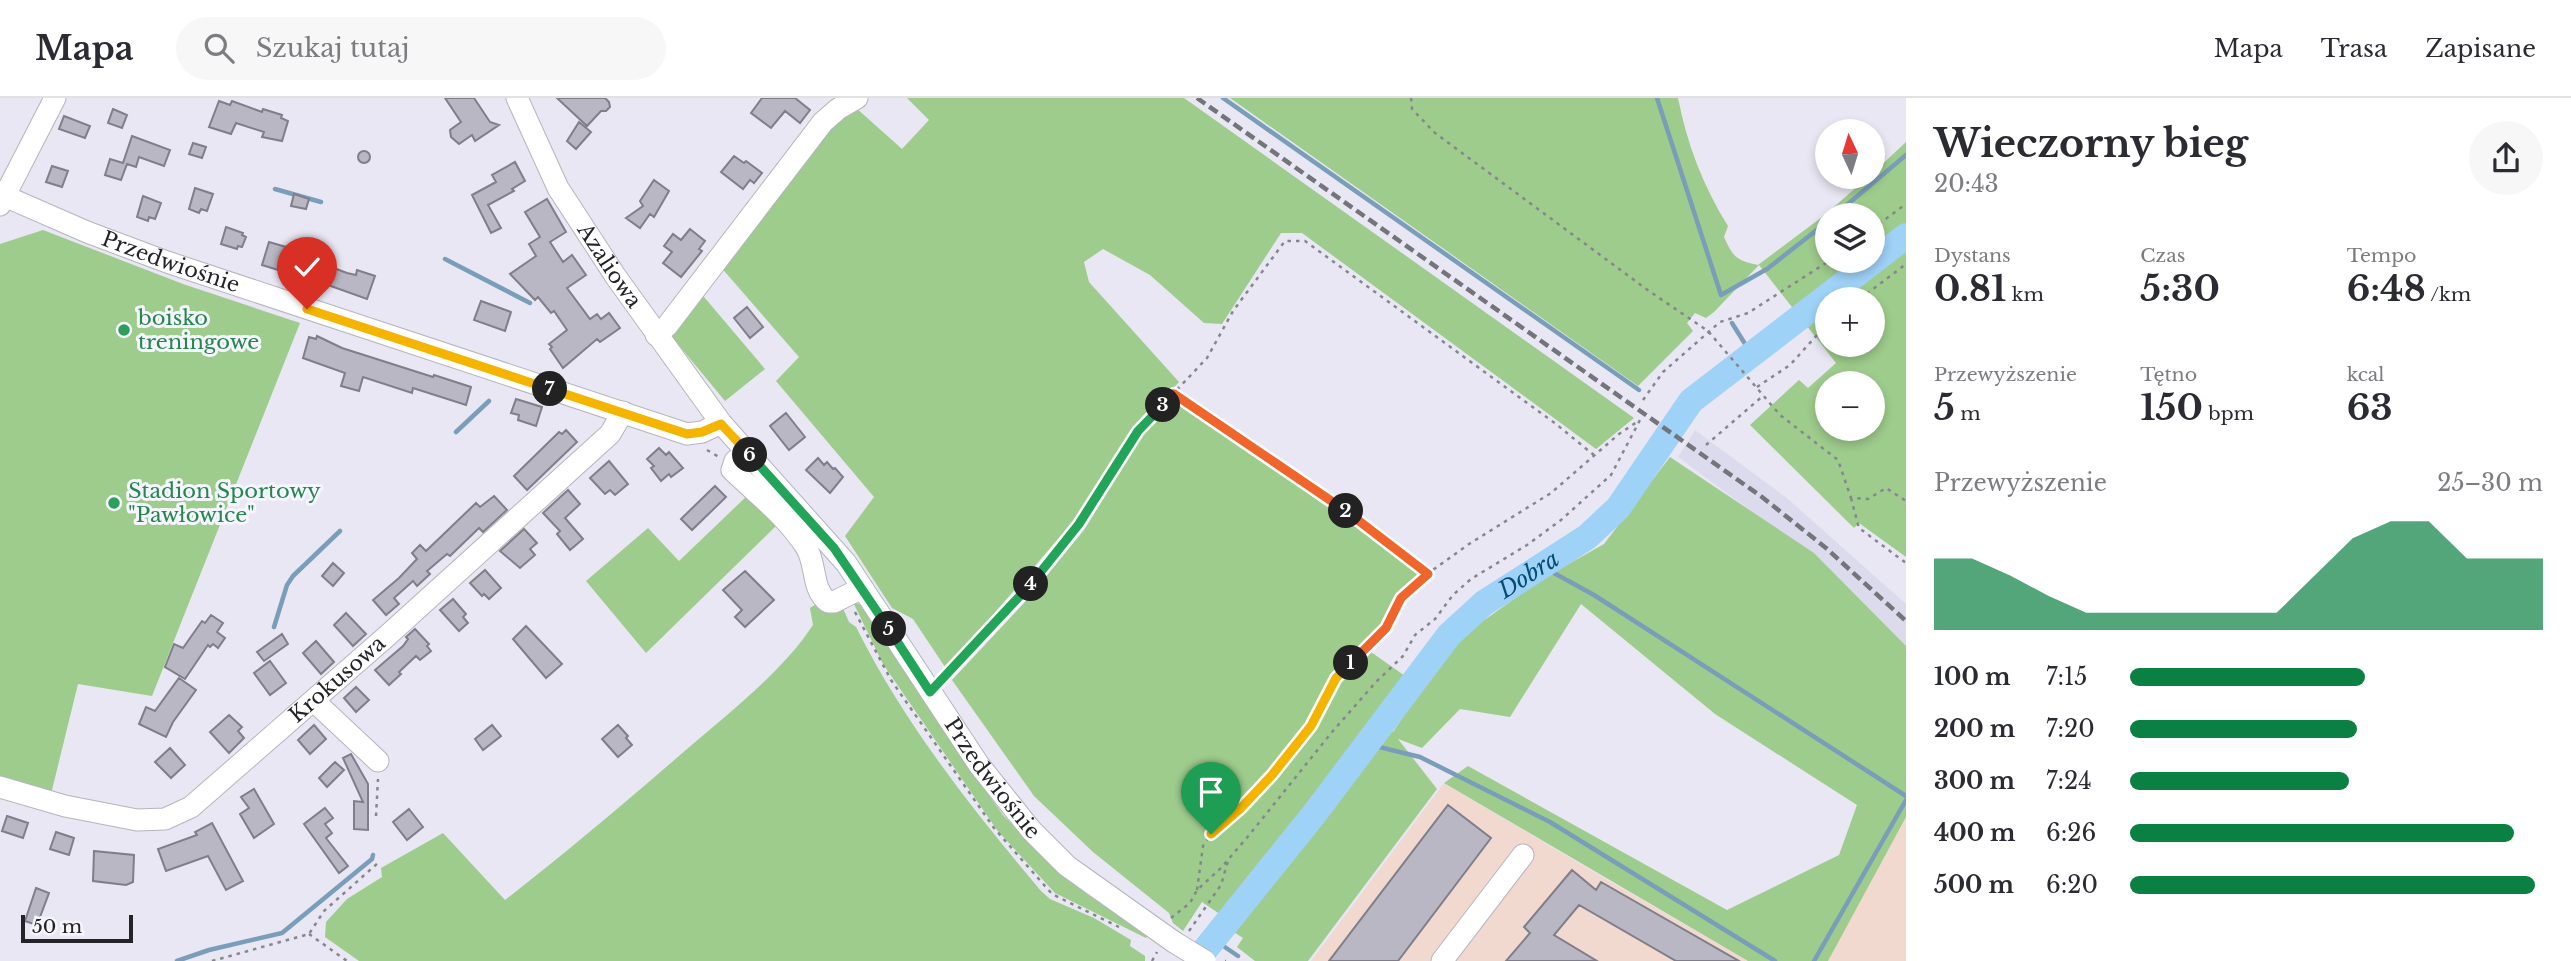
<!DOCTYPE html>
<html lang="pl">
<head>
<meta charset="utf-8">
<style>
	body { margin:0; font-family:"Libre Baskerville",serif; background:#f7f7f7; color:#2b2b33; height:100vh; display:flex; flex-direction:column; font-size:26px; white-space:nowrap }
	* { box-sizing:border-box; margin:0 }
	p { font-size:23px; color:#7c7c81 }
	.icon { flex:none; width:38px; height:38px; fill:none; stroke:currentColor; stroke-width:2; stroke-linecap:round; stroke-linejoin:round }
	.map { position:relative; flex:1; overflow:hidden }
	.details { display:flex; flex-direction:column; background:#fff; width:665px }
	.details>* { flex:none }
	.needle { width:46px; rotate:356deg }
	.controls { position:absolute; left:1815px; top:21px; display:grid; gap:14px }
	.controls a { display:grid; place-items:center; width:70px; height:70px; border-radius:50%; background:#fff; box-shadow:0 4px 10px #0003; font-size:35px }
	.scale { position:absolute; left:21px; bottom:18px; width:112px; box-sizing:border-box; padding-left:7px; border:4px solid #242428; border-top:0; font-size:19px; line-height:24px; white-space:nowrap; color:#242428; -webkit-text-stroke:5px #f5f5fe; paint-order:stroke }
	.pin { position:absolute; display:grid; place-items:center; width:60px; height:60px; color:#fff; margin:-72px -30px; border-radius:50% 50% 50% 0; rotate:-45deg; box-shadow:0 0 7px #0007 }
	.pin .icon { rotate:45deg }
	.km { position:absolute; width:35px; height:35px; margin:-18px; border-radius:50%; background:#222; color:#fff; font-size:19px; line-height:35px; text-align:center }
	.round { display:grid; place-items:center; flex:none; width:74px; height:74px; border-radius:37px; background:#f7f7f7 }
	.headline { display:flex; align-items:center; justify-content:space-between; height:119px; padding:0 28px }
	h1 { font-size:38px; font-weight:800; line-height:52px }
	.stats { display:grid; grid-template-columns:repeat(3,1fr); gap:10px; height:119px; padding:7px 28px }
	.stats div { display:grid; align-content:center }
	.stats b { font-size:35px; font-weight:800 }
	.stats small { font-size:19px; font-weight:400 }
	.stats p { font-size:19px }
	.chart { height:196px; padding:14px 28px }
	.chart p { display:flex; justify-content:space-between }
	.chart svg { width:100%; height:126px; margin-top:7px; fill:#0b8043; opacity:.7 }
	ul { padding:0 28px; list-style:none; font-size:23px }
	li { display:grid; grid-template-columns:112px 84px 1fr; align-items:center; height:52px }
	li i { height:18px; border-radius:9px; background:#0b8043 }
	header { display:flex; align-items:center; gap:42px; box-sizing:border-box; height:98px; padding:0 35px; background:#fff; border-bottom:2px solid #e1e1e2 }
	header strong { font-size:33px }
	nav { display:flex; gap:38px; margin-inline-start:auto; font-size:24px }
	.search { width:490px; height:63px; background:#f7f7f7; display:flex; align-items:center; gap:18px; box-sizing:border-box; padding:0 24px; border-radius:38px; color:#7c7c81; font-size:26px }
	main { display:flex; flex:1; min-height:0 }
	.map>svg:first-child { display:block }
	.industrial { fill:#f1d9d0 }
	.built { fill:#dcdbee }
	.green { fill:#9ecc8c; fill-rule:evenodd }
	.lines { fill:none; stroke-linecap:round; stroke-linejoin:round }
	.stream { stroke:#7a9eb9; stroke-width:4.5 }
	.river { stroke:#9fd2f7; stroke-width:26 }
	.building { fill:#b8b7c3; stroke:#7f7e89; stroke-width:2 }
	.minor-casing { stroke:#b5b4bf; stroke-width:23 }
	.path { stroke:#86868e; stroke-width:2.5; stroke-dasharray:3.5 5; stroke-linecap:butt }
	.minor { stroke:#fff; stroke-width:21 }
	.rail { stroke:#74747b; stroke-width:4.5; stroke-dasharray:10 5; stroke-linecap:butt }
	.minor-bridge-casing { stroke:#b5b4bf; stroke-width:23; stroke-linecap:butt }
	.minor-bridge { stroke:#fff; stroke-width:21 }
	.split-1-casing { stroke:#fff; stroke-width:14 }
	.split-2-casing { stroke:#fff; stroke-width:14 }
	.split-3-casing { stroke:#fff; stroke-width:14 }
	.split-4-casing { stroke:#fff; stroke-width:14 }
	.split-5-casing { stroke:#fff; stroke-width:14 }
	.split-6-casing { stroke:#fff; stroke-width:14 }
	.split-7-casing { stroke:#fff; stroke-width:14 }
	.split-8-casing { stroke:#fff; stroke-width:14 }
	.split-1 { stroke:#f5b400; stroke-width:9 }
	.split-2 { stroke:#f0652b; stroke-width:9 }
	.split-3 { stroke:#f0652b; stroke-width:9 }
	.split-4 { stroke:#22a559; stroke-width:9 }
	.split-5 { stroke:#22a559; stroke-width:9 }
	.split-6 { stroke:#22a559; stroke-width:9 }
	.split-7 { stroke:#f5b400; stroke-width:9 }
	.split-8 { stroke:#f5b400; stroke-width:9 }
	.leisure-dot { fill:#2e9e5b; stroke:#f5f5fe; stroke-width:2.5 }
	.labels { text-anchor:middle; stroke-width:6; stroke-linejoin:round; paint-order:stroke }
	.street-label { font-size:21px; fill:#242428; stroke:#f5f5fe }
	.leisure-label { font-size:21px; fill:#27864d; stroke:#f5f5fe; text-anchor:start }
	.water-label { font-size:23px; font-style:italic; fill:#014d74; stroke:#f5f5fe }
</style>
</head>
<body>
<header>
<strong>Mapa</strong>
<div class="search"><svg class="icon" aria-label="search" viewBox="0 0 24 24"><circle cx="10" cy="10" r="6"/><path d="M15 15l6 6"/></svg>Szukaj tutaj</div>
<nav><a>Mapa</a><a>Trasa</a><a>Zapisane</a></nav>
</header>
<main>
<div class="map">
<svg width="1906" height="863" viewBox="0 0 1906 863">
	<rect width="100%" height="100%" fill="#e8e7f3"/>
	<path class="industrial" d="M1444,685l155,92 149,86h-437z
		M1906,720v143h-83z"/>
	<path class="built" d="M1695,332l93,69 118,105v45l-93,-92 -135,-100z"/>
	<path class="green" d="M907,0h277l450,320 -38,31 -294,-216h-21l-59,91 -18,-1 -54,-48 -47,-26 -19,13 5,20 90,100 -44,46 -54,84 -106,124 -30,31 -32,-48 -21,-11 -47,-72 29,-39 -98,-116 23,-24 -80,-92 114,-146 22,-12 47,42 27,-29z
		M1230,0h448c9,46 25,88 50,128l-4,11c9,20 13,24 34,28l68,-51 42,-37h4l1,-4 33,-31v415l-47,-34 -5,5 -104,-103 49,-45 9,8 28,-25 -77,-98 -45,47 -8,6 -11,-5 -8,10 6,8 -55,55zM1827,117h45v46h-45zM1827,201h45v46h-45zM1872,285v46h-45v-46z
		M43,132l140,54 117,39 -148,373 -74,-12 -27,110 -51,-15v-535z
		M699,193l66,78 -40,32 -53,-64z
		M1178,303l245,174 -52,77 34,24 -26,36 14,20 59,-89 90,-64 62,-35 66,-87 144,96 92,93v171l-78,144h-80l-304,-178 24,-17 259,144 112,-55 18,-50 -142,-91 -134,-110 -71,113 -50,-8 -38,39 -24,-9 39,50 -129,172h-53l-18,-14 6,-9 -14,-9 62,-81 -10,-8 -60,75 -19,-13 -19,29 -10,-8 -4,-10 -76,-61 -59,-56 -82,-116 73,-78 59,-72 58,-94z
		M749,396l29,30 -132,129 -60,-72 62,-53 31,33z
		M821,503l21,5 7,16 7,5c48,96 116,182 185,264l9,8 44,19 37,22 -1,6 15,10v5h-786l-34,-24 1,-15 21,-23 35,-22 -1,-9 62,-35 62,67c62,-48 122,-99 182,-151 42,-36 96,-78 126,-124l-3,-17z
		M853,504l9,3 106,161 35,49 55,56 30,24 60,40 -2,3 -91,-45 -58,-63 -114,-166z"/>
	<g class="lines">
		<path class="stream" d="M1223,0l416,292
			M1657,0l64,197 46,-26 60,-47
			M275,91l46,13
			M1835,117l71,-60
			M445,161l85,44
			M1732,225l20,32
			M456,334l33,-31
			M1543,469l51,28 312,201
			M274,529l13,-42 6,-9 47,-45
			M1367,646l53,13 130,65 225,139
			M1213,841l25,17
			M177,863l32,-11 73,-17 90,-74 1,-4
			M1814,863l92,-161"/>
		<path class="river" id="s1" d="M1196,863l119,-148 134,-178 35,-32 103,-66 31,-29 73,-107 215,-165"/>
	</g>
	<path class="building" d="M445,0h29l16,24 9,3 -24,16 -3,-6 -13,9 -8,-7 -1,-7 11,-8z
		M557,0h48l4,4 1,5 -4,4h-5l-14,15z
		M762,0h33l15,12 -10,13 -15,-12 -14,17 -20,-15z
		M219,3l11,4 2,-4 30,11 1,-3 19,6 -1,3 7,3 -6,20 -20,-4 2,-5 -28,-9 -5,11 -22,-7z
		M113,11l14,6 -5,13 -14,-5z
		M64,18l26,10 -5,12 -26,-9z
		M579,24l12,10 -15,17 -9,-8z
		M132,38l38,14 -6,16 -25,-9 -3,10 -9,-3 -6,16 -16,-5 5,-16 13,4z
		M193,45l13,4 -4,11 -13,-4z
		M358 59a6 6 0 1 1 12 0a6 6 0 1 1-12 0Z
		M734,58l10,7 2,-2 16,12 -8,10 -4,-3 -7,9 -22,-17z
		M515,64l10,19 -13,8 2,2 -26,14 13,23 -10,5 -19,-38 24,-13 -4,-7z
		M52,68l16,5 -6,16 -16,-5z
		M654,82l15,11 -15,26 -4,-3 -10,14 -14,-10 17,-12 -3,-5z
		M195,90l18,6 -6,17 -6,-2 -2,4 -10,-4z
		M294,96l15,5 -3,10 -15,-3z
		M143,98l18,7 -6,16 -6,-2 -1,4 -11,-4z
		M547,101l19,33 -16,10 13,20 9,-7 14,20 -19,13 23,31 7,-5 4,5 8,-6 11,15 -20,14 -3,-3 -34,29 -13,-19 2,-2 -3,-3 18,-14 -13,-19 -3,2 -13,-16 -3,3 -25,-26 26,-18 -7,-12 11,-7 -15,-25z
		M226,129l17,6 -1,2 4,2 -4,10 -4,-1 -1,3 -16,-5z
		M690,131l15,12 -6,8 3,2 -21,26 -18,-14 9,-11 -8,-6 9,-12 8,6z
		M269,144l24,7 -1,3 55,21 9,2 1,-5 18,6 -8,23 -81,-29 -1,2 -23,-7z
		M481,203l30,11 -6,19 -31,-11z
		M747,209l16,20 -13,11 -16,-20z
		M317,238l25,12 91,29 1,-2 37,12 -5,18 -53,-17 -1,5 -49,-16 -4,14 -18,-5 4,-13 -42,-15 6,-21 7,2z
		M516,301l26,8 -6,19 -18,-6 1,-5 -8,-2z
		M786,315l19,24 -16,13 -19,-24z
		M566,332l11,12 -50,48 -13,-14 45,-44 3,2z
		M659,350l7,7 3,-3 14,16 -12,9 -2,-3 -8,7 -10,-13 3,-2 -7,-7z
		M818,360l6,7 3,-3 6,7 2,-1 8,9 -13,16 -24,-23z
		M609,363l19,23 -13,11 -5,-5 -5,4 -15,-16z
		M715,388l11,11 -34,33 -11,-11z
		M568,392l12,14 -15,14 18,21 -13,11 -13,-16 3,-3 -17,-18z
		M494,398l13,14 -24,22 -4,-4 -29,28 -3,-2 -20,17 3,3 -13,12 -4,-5 -19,17 5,6 -13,11 -13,-15 26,-22 18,-19 -5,-6 8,-8 6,6 50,-48 4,4z
		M524,431l13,14 -7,6 5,6 -15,13 -20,-17z
		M333,465l11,10 -11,13 -11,-10z
		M485,472l16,18 -12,11 -5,-5 -2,2 -12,-13z
		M745,473l29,29 -29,27 -10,-10 7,-7 -19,-20z
		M453,501l13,15 -3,3 5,6 -9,8 -19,-21z
		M346,515l20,21 -13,12 -19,-21z
		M211,517l12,8 -6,9 8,6 -7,10 -5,-4 -3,3 -2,-2 -23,34 -20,-12 9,-23 9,4 19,-27 3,2z
		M526,528l36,38 -16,14 -33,-39z
		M415,531l14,15 -2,2 4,5 -11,9 -4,-4 -17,16 2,2 -12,11 -14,-15 28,-24 5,-7 -2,-2z
		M282,536l6,10 -24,17 -7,-9z
		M316,543l18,21 -13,12 -18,-21z
		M270,563l16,22 -16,12 -16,-22z
		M179,580l17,12 -23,32 -7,15 -27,-13 7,-17 9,4z
		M356,589l13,13 -13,12 -12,-14z
		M229,617l13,12 -4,4 6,7 -15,15 -19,-21z
		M314,627l12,14 -16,15 -12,-14z
		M492,627l9,11 -18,14 -8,-11z
		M618,627l10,11 -2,2 6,7 -14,12 -16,-18z
		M170,650l15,17 -14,13 -16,-16z
		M351,656l17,30v46l-14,-1v-28l9,1 -20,-44z
		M335,664l9,8 -17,17 -8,-9z
		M254,691l20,35 -20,14 -14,-24 9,-6 -8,-11z
		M1448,707l43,33 -93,123h-69z
		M325,710l8,10 -8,6 7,9 -6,5 22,28 -9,7 -35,-49z
		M409,711l14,18 -16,13 -14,-18z
		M7,718l21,7 -5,15 -21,-7z
		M212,725l31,58 -17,9 -18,-34 -42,15 -8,-22 39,-14 -2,-3z
		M56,734l18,6 -5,17 -19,-6z
		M94,753l40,4 -1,27 -7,3 -33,-4z
		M1572,772l24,20 5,-8 138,79h-63l-97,-56 -25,30 43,26h-91l24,-28 -6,-6z
		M36,790l13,5 -12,32 -12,-4z"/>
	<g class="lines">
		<defs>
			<g id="minor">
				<path id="s2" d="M517,0l41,90 58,89 105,146 125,140 133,202 52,65 36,36 107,76"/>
				<path id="s3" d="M0,96l87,38 80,30 520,172 15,-2 19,-9"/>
				<path d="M0,107l55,-107"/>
				<path d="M656,237l11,-9 156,-204 15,-13 19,-11"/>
				<path d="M747,354l-12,9 -3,9c25,24 55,47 74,77 11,17 5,42 22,55h6l28,-14"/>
				<path d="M314,603l64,60"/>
				<path id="s4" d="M0,689l65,19 72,14 28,-1 26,-12 196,-171 223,-202 13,-22"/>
				<path d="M1442,863l81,-106"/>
			</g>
		</defs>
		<use href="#minor" class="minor-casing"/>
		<path class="path" d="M1411,0l1,11 23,24 214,158 59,40 72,84 58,45 13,38 17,1 18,-11 20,13
			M1872,131l34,-25
			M1860,201l46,-35
			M1757,289l33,-22 37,-41
			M1174,296l175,120 79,60
			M1643,302l20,-28 57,-50 28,-9 81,-52
			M1706,347l58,-50
			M707,352l12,7
			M1851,400l8,30 47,35
			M855,514l36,68 103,148 58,66 67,33
			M942,581l76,-80 61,-75 59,-93 69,-73 26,-47 52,-70h20l251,183 39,32
			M376,718l2,-37
			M1197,792l6,-44 8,-12 30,-26 30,-33 40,-49 25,-48 50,-50 15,-30 18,-18 50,-36 82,-51 68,-59 18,-12
			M1171,820l19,-15 7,-13 24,-22 29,-34 82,-102 44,-50 27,-26 12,-21 20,-16 18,-24 18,-16 56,-34 34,-25 50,-45 29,-55
			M1189,833l32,-46 7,-24
			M309,836l38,27
			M212,863l97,-27 15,-23 55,-49
			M1152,863l5,-9
			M1225,863h1"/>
		<use href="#minor" class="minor"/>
		<path class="rail" d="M1197,0l565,399 64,51 80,73"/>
		<defs>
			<path id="minor-bridge" d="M1174,844l31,19"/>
		</defs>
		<use href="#minor-bridge" class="minor-bridge-casing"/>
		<use href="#minor-bridge" class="minor-bridge"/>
	</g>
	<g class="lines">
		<defs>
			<path id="split-1" d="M1211,736l30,-26 31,-33 39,-49 25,-48 15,-15"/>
			<path id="split-2" d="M1346,413l82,63 -27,24 -15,30 -35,35"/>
			<path id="split-3" d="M1163,307l11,-11 172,117"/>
			<path id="split-4" d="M1031,486l48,-60 59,-93 25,-26"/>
			<path id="split-5" d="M889,531l41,63 101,-108"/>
			<path id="split-6" d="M750,357l84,93 55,81"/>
			<path id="split-7" d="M550,291l137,45 15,-2 19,-8 29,31"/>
			<path id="split-8" d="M307,211l243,80"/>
		</defs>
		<use href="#split-1" class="split-1-casing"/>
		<use href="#split-2" class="split-2-casing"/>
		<use href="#split-3" class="split-3-casing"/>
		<use href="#split-4" class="split-4-casing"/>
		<use href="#split-5" class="split-5-casing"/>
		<use href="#split-6" class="split-6-casing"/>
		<use href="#split-7" class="split-7-casing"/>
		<use href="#split-8" class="split-8-casing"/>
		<use href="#split-1" class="split-1"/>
		<use href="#split-2" class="split-2"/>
		<use href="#split-3" class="split-3"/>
		<use href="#split-4" class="split-4"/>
		<use href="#split-5" class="split-5"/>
		<use href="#split-6" class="split-6"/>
		<use href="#split-7" class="split-7"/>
		<use href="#split-8" class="split-8"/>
	</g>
	<g class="leisure-dot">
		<circle cx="124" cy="232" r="7"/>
		<circle cx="114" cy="405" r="7"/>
	</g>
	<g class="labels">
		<g class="street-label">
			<text dy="7" stroke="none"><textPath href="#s3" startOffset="184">Przedwiośnie</textPath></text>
			<text dy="7" stroke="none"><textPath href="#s2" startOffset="192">Azaliowa</textPath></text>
			<text dy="7" stroke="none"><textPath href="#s4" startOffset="392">Krokusowa</textPath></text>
			<text dy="7" stroke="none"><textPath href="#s2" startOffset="833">Przedwiośnie</textPath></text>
		</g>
		<g class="leisure-label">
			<text x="138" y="227">boisko<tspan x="138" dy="24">treningowe</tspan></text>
			<text x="128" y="400">Stadion Sportowy<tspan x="128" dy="24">"Pawłowice"</tspan></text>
		</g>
		<g class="water-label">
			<text dy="8" stroke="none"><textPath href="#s1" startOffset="513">Dobra</textPath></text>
		</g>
	</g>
</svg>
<div class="controls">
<a><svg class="needle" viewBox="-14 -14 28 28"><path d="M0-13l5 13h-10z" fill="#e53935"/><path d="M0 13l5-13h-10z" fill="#7c7c81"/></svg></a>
<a><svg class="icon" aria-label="layers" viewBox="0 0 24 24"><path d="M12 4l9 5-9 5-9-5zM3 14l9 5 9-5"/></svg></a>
<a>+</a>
<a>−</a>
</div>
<div class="scale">50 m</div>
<div class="pin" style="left:1211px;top:736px;background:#1e9e55"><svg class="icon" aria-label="arrive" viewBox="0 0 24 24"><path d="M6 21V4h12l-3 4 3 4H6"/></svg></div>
<div class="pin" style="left:307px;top:211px;background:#d93025"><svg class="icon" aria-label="check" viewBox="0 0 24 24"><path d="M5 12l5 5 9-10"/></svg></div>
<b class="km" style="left:1351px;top:565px">1</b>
<b class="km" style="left:1346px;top:413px">2</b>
<b class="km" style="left:1163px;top:307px">3</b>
<b class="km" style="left:1031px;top:486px">4</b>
<b class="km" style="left:889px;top:531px">5</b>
<b class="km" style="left:750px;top:357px">6</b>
<b class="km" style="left:550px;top:291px">7</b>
</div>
<section class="details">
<div class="headline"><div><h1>Wieczorny bieg</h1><p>20:43</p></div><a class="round"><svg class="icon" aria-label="share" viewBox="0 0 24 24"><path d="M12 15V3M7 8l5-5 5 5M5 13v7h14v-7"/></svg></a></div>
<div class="stats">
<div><p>Dystans</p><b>0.81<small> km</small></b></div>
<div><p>Czas</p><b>5:30</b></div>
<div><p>Tempo</p><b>6:48<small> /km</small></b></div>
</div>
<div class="stats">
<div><p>Przewyższenie</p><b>5<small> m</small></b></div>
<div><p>Tętno</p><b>150<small> bpm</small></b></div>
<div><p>kcal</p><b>63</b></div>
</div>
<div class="chart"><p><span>Przewyższenie</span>25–30 m</p>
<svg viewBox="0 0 160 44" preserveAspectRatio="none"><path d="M0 44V19L10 19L20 25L30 32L40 38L50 38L60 38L70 38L80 38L90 38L100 25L110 12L120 6L130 6L140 19L150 19L160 19V44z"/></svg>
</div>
<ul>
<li><b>100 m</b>7:15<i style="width:57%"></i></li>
<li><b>200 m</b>7:20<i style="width:55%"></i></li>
<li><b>300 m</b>7:24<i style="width:53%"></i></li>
<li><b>400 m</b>6:26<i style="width:93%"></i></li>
<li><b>500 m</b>6:20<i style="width:98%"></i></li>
</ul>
</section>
</main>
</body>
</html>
